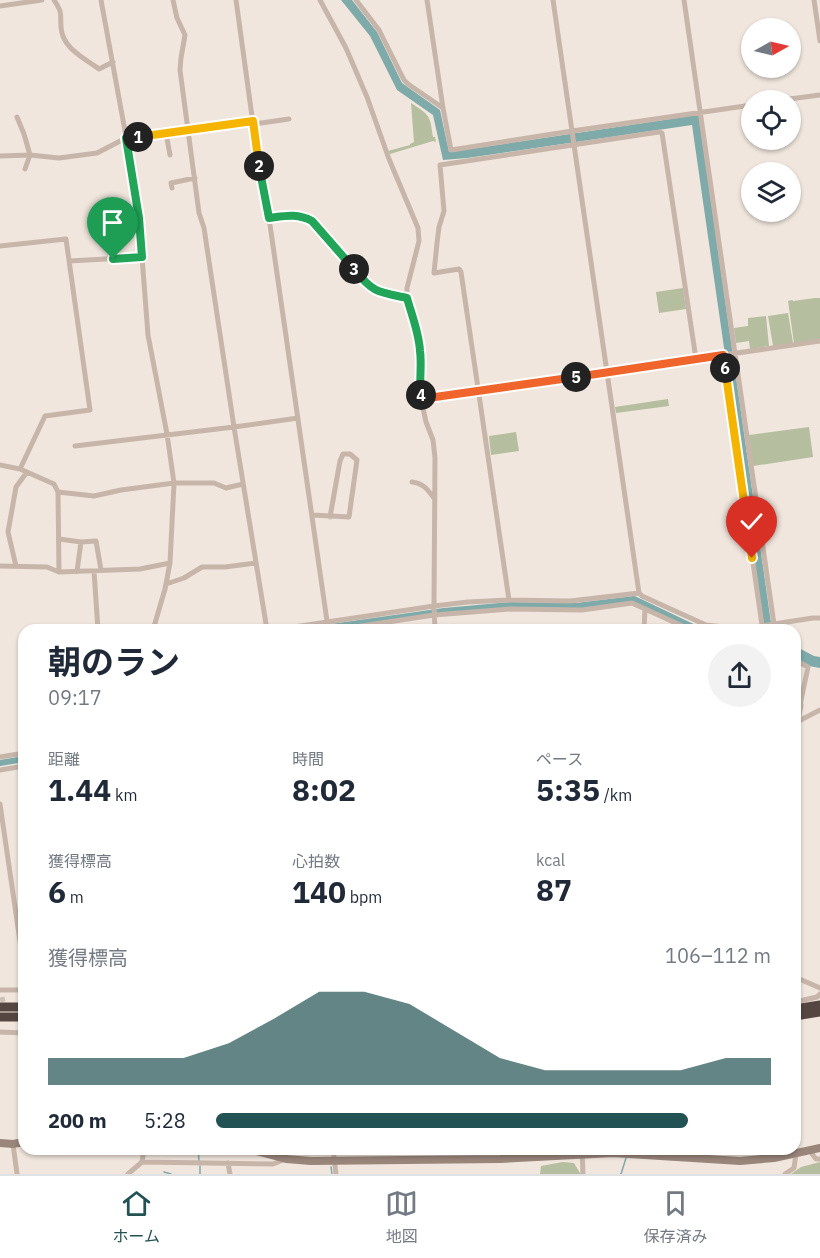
<!DOCTYPE html>
<html lang="ja">
<head>
<meta charset="utf-8">
<style>
	body { margin:0; font-family:"IBM Plex Sans","Noto Sans JP",sans-serif; background:#f2f2f3; color:#1f2937; height:100vh; display:flex; flex-direction:column; font-size:22px; white-space:nowrap }
	* { box-sizing:border-box; margin:0 }
	p { font-size:20px; color:#747a83 }
	.icon { flex:none; width:33px; height:33px; fill:none; stroke:currentColor; stroke-width:2; stroke-linecap:round; stroke-linejoin:round }
	.map { position:relative; flex:1; overflow:hidden }
	.panel { position:absolute; left:18px; top:624px; width:783px; height:531px; display:flex; flex-direction:column; background:#fff; border-radius:18px; box-shadow:0 2px 4px #0004 }
	.panel>* { flex:none }
	.needle { width:39px; rotate:82deg }
	.fabs { position:absolute; left:741px; top:18px; display:grid; gap:12px }
	.fabs a { display:grid; place-items:center; width:60px; height:60px; border-radius:50%; background:#fff; box-shadow:0 2px 4px #0004; font-size:30px }
	.pin { position:absolute; display:grid; place-items:center; width:51px; height:51px; color:#fff; margin:-62px -26px; border-radius:50% 50% 50% 0; rotate:-45deg; box-shadow:0 0 6px #0007 }
	.pin .icon { rotate:45deg }
	.km { position:absolute; width:30px; height:30px; margin:-15px; border-radius:50%; background:#222; color:#fff; font-size:16px; line-height:30px; text-align:center }
	.round { display:grid; place-items:center; flex:none; width:63px; height:63px; border-radius:32px; background:#f2f2f3 }
	.summary { display:flex; align-items:center; justify-content:space-between; height:102px; padding:0 30px }
	h1 { font-size:33px; font-weight:700; line-height:45px }
	.stats { display:grid; grid-template-columns:repeat(3,1fr); gap:9px; height:102px; padding:6px 30px }
	.stats div { display:grid; align-content:center }
	.stats b { font-size:30px; font-weight:700 }
	.stats small { font-size:16px; font-weight:400 }
	.stats p { font-size:16px }
	.chart { height:168px; padding:12px 30px }
	.chart p { display:flex; justify-content:space-between }
	.chart svg { width:100%; height:108px; margin-top:6px; fill:#225253; opacity:.7 }
	ul { padding:0 30px; list-style:none; font-size:20px }
	li { display:grid; grid-template-columns:96px 72px 1fr; align-items:center; height:45px }
	li i { height:15px; border-radius:8px; background:#225253 }
	.menu { display:flex; justify-content:space-around; align-items:center; height:84px; border-top:2px solid #e0e1e3; background:#fff; font-size:16px; color:#747a83 }
	.menu a { display:grid; justify-items:center; gap:3px }
	.menu .selected { color:#225253 }
	.map>svg:first-child { display:block }
	.green { fill:#b5be9e }
	.water { fill:#7eaaaa }
	.lines { fill:none; stroke-linecap:round; stroke-linejoin:round }
	.stream { stroke:#7eaaaa; stroke-width:1.5 }
	.canal { stroke:#7eaaaa; stroke-width:6 }
	.street-tunnel { stroke:#cbc1b9; stroke-width:5; stroke-dasharray:5 2.5; stroke-linecap:butt }
	.street { stroke:#c7b5aa; stroke-width:5 }
	.secondary { stroke:#9a857b; stroke-width:8 }
	.highway { stroke:#554641; stroke-width:9 }
	.split-1-casing { stroke:#fff; stroke-width:12 }
	.split-2-casing { stroke:#fff; stroke-width:12 }
	.split-3-casing { stroke:#fff; stroke-width:12 }
	.split-4-casing { stroke:#fff; stroke-width:12 }
	.split-5-casing { stroke:#fff; stroke-width:12 }
	.split-6-casing { stroke:#fff; stroke-width:12 }
	.split-7-casing { stroke:#fff; stroke-width:12 }
	.split-1 { stroke:#22a559; stroke-width:8 }
	.split-2 { stroke:#f5b400; stroke-width:8 }
	.split-3 { stroke:#22a559; stroke-width:8 }
	.split-4 { stroke:#22a559; stroke-width:8 }
	.split-5 { stroke:#f0652b; stroke-width:8 }
	.split-6 { stroke:#f0652b; stroke-width:8 }
	.split-7 { stroke:#f5b400; stroke-width:8 }
</style>
</head>
<body>
<div class="map">
<svg width="820" height="1174" viewBox="0 0 820 1174">
	<rect width="100%" height="100%" fill="#f0e6dd"/>
	<path class="green" d="M411,103c18,12 19,11 22,34h2l1,5 -3,-1 -43,13 -2,-3 22,-6v-1l4,-2z
		M683,288l3,21 -27,4 -3,-21z
		M815,298h5v41l-26,4 -6,-42 4,-1 1,1z
		M788,313l5,30 -20,3 -5,-30z
		M766,316l3,30 -19,3 -1,-8 -13,2 -2,-15 14,-2v-8z
		M668,399l1,7 -53,7 -1,-6z
		M809,427l4,30 -60,9 -4,-31z
		M516,432l3,19 -28,4 -2,-19z
		M563,1162l11,1 6,10 2,1h-42l1,-8z
		M820,1162v12h-29l10,-7z"/>
	<path class="water" d="M341,0h11l25,32 25,51 38,27 9,42 248,-37 2,1 73,514h-6l-3,-11 -71,-494 -225,33 -24,2 -10,-45 -36,-25 -27,-54z
		M795,646l19,10 6,1v11l-11,-2 -14,-8z"/>
	<g class="lines">
		<path class="stream" d="M198,1149l1,12
			M200,1166v8
			M331,1167l1,7
			M164,1172l7,2
			M621,1174l5,-16"/>
		<path class="canal" d="M310,630l134,-19 67,-6 65,1 58,-7 65,31
			M0,763l24,-4"/>
		<path class="street-tunnel" d="M2,997l3,13"/>
		<path class="street" d="M54,0c9,14 6,12 7,27 1,21 23,31 38,42l14,-7
			M101,0l33,180 5,38 9,117 19,99 7,49 -4,80 -5,26 -12,41
			M173,0l4,18 8,17 -4,23 -1,12 19,143 5,15 30,199 33,203
			M236,0l22,160 11,58 58,403
			M320,0l26,48 21,49 22,62 29,69 1,13 -12,47v10l11,36 3,19 -2,30 2,16 5,23 7,18 2,18 -1,148 1,24
			M356,0l23,30 25,50 4,4 35,24
			M427,0l16,108 8,42 121,-19 180,-26
			M553,0l86,593
			M684,0l90,624
			M814,0l6,41
			M0,6l42,-6
			M782,100l38,-5
			M17,117l7,17 6,21 -5,14
			M254,124l35,-5
			M166,133l4,22
			M0,156l30,-1 29,3 38,-5 29,-15 13,-1 114,-16
			M172,188l-1,-5 24,-5
			M269,218c17,-2 27,-6 43,3l52,61c15,13 24,12 43,16
			M0,246l66,-7 24,171 -45,6 -25,53
			M69,261l73,-4
			M723,355l39,270 -1,5
			M421,399l399,-58
			M75,446l159,-19 64,-9
			M0,465l20,4 34,15 4,8 1,80
			M412,482c11,1 16,8 22,16
			M58,492l36,4 27,-6 53,-7h40l12,5 17,-4
			M312,515l37,2 8,-57 -7,-6h-7l-3,7 -10,56
			M59,539l22,3 -4,29
			M81,542l15,-1 5,29
			M0,566l47,1 12,5 81,-3 30,-6
			M16,566l-8,-34 8,-45 11,-15
			M94,571l4,59
			M166,584l18,-6 18,-11h23l31,-4
			M509,600l-48,-328 -2,-3 -25,4 3,-30 2,-16 5,-16 -4,-46 219,-33 3,1 34,226
			M274,630l160,-24 34,-4 41,-2 61,1 69,-8 3,3 64,29 36,4 71,-11h7
			M335,630l99,-15 77,-6 71,1 50,-7 59,27
			M644,630l1,-21
			M795,660l13,7 -8,38h1l-3,16
			M795,723l25,-13
			M0,757l24,-4
			M0,770l24,-4
			M0,804l24,165
			M795,959v18l25,11
			M0,990h24
			M795,1002l22,-5 3,-3
			M0,1032l24,1
			M13,1144l4,30
			M333,1149l3,25
			M582,1149l1,25
			M809,1150l7,9h4
			M142,1162l2,-13
			M228,1163l2,11
			M128,1174l14,-12 131,2 13,-5
			M785,1174l9,-6 2,-14"/>
		<path class="secondary" d="M0,1143l13,1 11,-2
			M249,1149l37,10 25,2 189,-2 113,-6 127,8 34,-3 46,-10"/>
		<path class="highway" d="M0,1007h24
			M795,1009l25,-4
			M795,1016l25,-4
			M0,1017h24"/>
	</g>
	<g class="lines">
		<defs>
			<path id="split-1" d="M113,259l29,-2 -3,-39 -13,-80 12,-1"/>
			<path id="split-2" d="M138,137l115,-16 6,45"/>
			<path id="split-3" d="M259,166l10,52c16,-2 28,-5 43,3l42,48"/>
			<path id="split-4" d="M354,269c19,24 24,23 53,29 5,18 12,35 13,53 2,14 -1,29 1,44"/>
			<path id="split-5" d="M421,395v4l155,-22"/>
			<path id="split-6" d="M576,377l147,-22 2,13"/>
			<path id="split-7" d="M725,368l27,190"/>
		</defs>
		<use href="#split-1" class="split-1-casing"/>
		<use href="#split-2" class="split-2-casing"/>
		<use href="#split-3" class="split-3-casing"/>
		<use href="#split-4" class="split-4-casing"/>
		<use href="#split-5" class="split-5-casing"/>
		<use href="#split-6" class="split-6-casing"/>
		<use href="#split-7" class="split-7-casing"/>
		<use href="#split-1" class="split-1"/>
		<use href="#split-2" class="split-2"/>
		<use href="#split-3" class="split-3"/>
		<use href="#split-4" class="split-4"/>
		<use href="#split-5" class="split-5"/>
		<use href="#split-6" class="split-6"/>
		<use href="#split-7" class="split-7"/>
	</g>
</svg>
<div class="fabs">
<a><svg class="needle" viewBox="-14 -14 28 28"><path d="M0-13l5 13h-10z" fill="#e53935"/><path d="M0 13l5-13h-10z" fill="#747a83"/></svg></a>
<a><svg class="icon" aria-label="locate" viewBox="0 0 24 24"><circle cx="12" cy="12" r="6"/><path d="M12 2v4M12 18v4M2 12h4M18 12h4"/></svg></a>
<a><svg class="icon" aria-label="layers" viewBox="0 0 24 24"><path d="M12 4l9 5-9 5-9-5zM3 14l9 5 9-5"/></svg></a>
</div>
<div class="pin" style="left:113px;top:259px;background:#1e9e55"><svg class="icon" aria-label="arrive" viewBox="0 0 24 24"><path d="M6 21V4h12l-3 4 3 4H6"/></svg></div>
<div class="pin" style="left:752px;top:558px;background:#d93025"><svg class="icon" aria-label="check" viewBox="0 0 24 24"><path d="M5 12l5 5 9-10"/></svg></div>
<b class="km" style="left:138px;top:137px">1</b>
<b class="km" style="left:259px;top:166px">2</b>
<b class="km" style="left:354px;top:269px">3</b>
<b class="km" style="left:421px;top:395px">4</b>
<b class="km" style="left:576px;top:377px">5</b>
<b class="km" style="left:725px;top:368px">6</b>
<section class="panel">
<div class="summary"><div><h1>朝のラン</h1><p>09:17</p></div><a class="round"><svg class="icon" aria-label="share" viewBox="0 0 24 24"><path d="M12 15V3M7 8l5-5 5 5M5 13v7h14v-7"/></svg></a></div>
<div class="stats">
<div><p>距離</p><b>1.44<small> km</small></b></div>
<div><p>時間</p><b>8:02</b></div>
<div><p>ペース</p><b>5:35<small> /km</small></b></div>
</div>
<div class="stats">
<div><p>獲得標高</p><b>6<small> m</small></b></div>
<div><p>心拍数</p><b>140<small> bpm</small></b></div>
<div><p>kcal</p><b>87</b></div>
</div>
<div class="chart"><p><span>獲得標高</span>106–112 m</p>
<svg viewBox="0 0 160 44" preserveAspectRatio="none"><path d="M0 44V33L10 33L20 33L30 33L40 27L50 17L60 6L70 6L80 11L90 22L100 33L110 38L120 38L130 38L140 38L150 33L160 33V44z"/></svg>
</div>
<ul>
<li><b>200 m</b>5:28<i style="width:85%"></i></li>
</ul>
</section>
</div>
<nav class="menu">
<a class="selected"><svg class="icon" aria-label="home" viewBox="0 0 24 24"><path d="M3 11l9-7 9 7M6 9v11h12V9"/></svg>ホーム</a>
<a><svg class="icon" aria-label="map" viewBox="0 0 24 24"><path d="M3 6l6-2 6 2 6-2v14l-6 2-6-2-6 2zM9 4v14M15 6v14"/></svg>地図</a>
<a><svg class="icon" aria-label="saved" viewBox="0 0 24 24"><path d="M7 4h10v16l-5-4-5 4z"/></svg>保存済み</a>
</nav>
</body>
</html>
